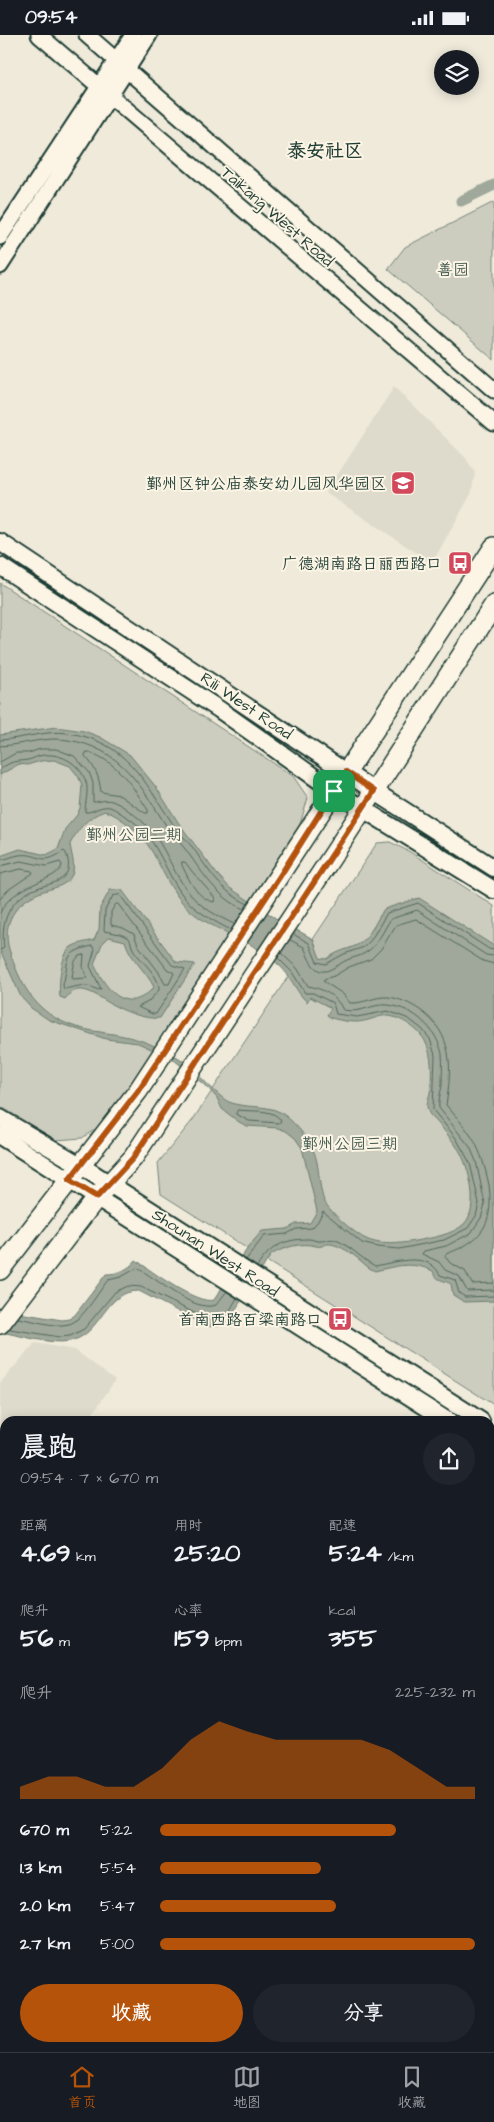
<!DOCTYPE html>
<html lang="zh">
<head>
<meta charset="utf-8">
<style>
	body { margin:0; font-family:"Architects Daughter","LXGW WenKai TC",sans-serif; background:#20242c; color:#f1f3f6; height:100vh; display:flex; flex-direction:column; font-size:19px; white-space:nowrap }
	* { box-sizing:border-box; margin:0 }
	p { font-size:16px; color:#9ea1a6 }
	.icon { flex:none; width:28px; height:28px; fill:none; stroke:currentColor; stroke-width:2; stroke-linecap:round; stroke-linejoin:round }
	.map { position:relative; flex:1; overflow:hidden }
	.side { position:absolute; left:0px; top:1381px; width:495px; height:636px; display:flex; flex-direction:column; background:#171b24; border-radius:15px 15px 0 0; box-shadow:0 2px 12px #0003 }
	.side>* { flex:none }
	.buttons { position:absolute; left:434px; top:15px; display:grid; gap:10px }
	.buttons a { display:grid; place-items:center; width:45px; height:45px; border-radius:50%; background:#171b24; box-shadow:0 2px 12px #0003; font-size:25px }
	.pin { position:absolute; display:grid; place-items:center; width:42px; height:42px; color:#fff; margin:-21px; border-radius:10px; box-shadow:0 2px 8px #0006 }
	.round { display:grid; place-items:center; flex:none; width:52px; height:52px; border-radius:26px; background:#20242c }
	.headline { display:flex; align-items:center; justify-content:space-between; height:85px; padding:0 20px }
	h1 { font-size:28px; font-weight:700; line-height:38px }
	.metrics { display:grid; grid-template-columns:repeat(3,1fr); gap:8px; height:85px; padding:5px 20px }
	.metrics div { display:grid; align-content:center }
	.metrics b { font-size:25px; font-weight:700 }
	.metrics small { font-size:14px; font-weight:400 }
	.metrics p { font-size:14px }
	.chart { height:140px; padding:10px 20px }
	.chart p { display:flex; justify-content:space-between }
	.chart svg { width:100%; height:90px; margin-top:5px; fill:#b45309; opacity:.7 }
	.action { display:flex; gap:10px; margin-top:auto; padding:10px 20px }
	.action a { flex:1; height:58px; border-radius:30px; background:#b45309; color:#fff; font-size:20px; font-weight:700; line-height:58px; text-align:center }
	.action a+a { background:#20242c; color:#f1f3f6 }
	ul { padding:0 20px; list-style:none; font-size:16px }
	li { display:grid; grid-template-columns:80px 60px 1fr; align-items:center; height:38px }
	li i { height:12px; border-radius:6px; background:#b45309 }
	.status { display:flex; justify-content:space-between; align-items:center; height:35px; padding:0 25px; background:#171b24; direction:ltr }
	.status svg { height:14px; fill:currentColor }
	.dock { display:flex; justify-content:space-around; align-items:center; height:70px; border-top:1px solid #363941; background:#171b24; font-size:14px; color:#9ea1a6 }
	.dock a { display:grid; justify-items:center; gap:2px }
	.dock .active { color:#b45309 }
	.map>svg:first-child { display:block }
	.built { fill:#dedbcc }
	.green { fill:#cccdbf; stroke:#76857a }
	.water { fill:#9fa89a; stroke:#6c7d71; fill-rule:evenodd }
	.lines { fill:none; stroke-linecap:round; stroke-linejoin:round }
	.shore { stroke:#52685d; stroke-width:1 }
	.canal { stroke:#9fa89a; stroke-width:11 }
	.tertiary-casing { stroke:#1f3d34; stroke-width:19 }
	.secondary-casing { stroke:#1f3d34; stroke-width:20 }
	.primary-casing { stroke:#1f3d34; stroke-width:22 }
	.tertiary { stroke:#fcf5e5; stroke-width:15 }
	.secondary { stroke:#fcf5e5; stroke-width:16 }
	.primary { stroke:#fcf5e5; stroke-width:19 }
	.route-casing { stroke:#fff; stroke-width:10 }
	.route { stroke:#b45309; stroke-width:6 }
	.labels { text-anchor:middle; stroke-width:4; stroke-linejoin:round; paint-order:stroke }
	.street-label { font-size:16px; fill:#1f3d34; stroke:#fcf5e5 }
	.park-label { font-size:16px; fill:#425a50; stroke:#fcf5e5 }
	.poi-label { font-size:16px; fill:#1f3d34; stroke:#fcf5e5; text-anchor:end }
	.quarter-label { font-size:19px; font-weight:bold; fill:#1f3d34; stroke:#fcf5e5 }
</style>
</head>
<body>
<div class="status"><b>09:54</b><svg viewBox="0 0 49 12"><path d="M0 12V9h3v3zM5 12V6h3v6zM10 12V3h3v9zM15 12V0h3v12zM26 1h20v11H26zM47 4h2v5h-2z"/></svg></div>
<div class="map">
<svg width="494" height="2017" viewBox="0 0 494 2017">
	<rect width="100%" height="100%" fill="#efeada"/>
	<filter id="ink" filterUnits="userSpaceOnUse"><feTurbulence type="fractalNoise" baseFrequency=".02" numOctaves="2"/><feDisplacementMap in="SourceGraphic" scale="10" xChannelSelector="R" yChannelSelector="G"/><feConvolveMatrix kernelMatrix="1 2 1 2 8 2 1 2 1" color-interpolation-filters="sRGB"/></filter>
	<g filter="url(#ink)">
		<path class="built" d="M394,352l71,70 10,16 -4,21 -39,69 -106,-70z
			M35,1308l40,7 40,30 -27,41h-83v18l-5,-4v-52z"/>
		<path class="green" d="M494,167v158l-106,-91 17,-22z
			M0,548l293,193 15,22 -8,26 -194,298 -24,16 -26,2 -56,-34z
			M390,807l20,10 84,54v499l-333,-211 -3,-31 34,-42 185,-278z"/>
		<path class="water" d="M56,692l28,4 16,6 30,18 26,32 22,35 38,51 14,15 47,31 36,20 7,19 7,1c11,-9 21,-9 32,-15 10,-6 18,-25 25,-35l35,-11 75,48v355l-30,1 -11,-7 -2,-11c-8,-5 -14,-2 -18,-13 -22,-10 -36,-5 -58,0 -8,-3 -12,-9 -19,-14 -6,-5 -21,-14 -28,-13 -4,0 -7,4 -12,2 -14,-4 -32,1 -45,9l-43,66c-8,6 -14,7 -24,4l-65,-34c-35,-1 -37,44 -69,50 -20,4 -50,-6 -70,-9v-22l62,10 7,-1 6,-4 31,-41c12,0 22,-4 30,-14 15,11 61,45 78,40l35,-54 13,-15 25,-2 9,-5 14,-1 7,-12 -15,-63 -7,-10 -9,-7 -8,-3 -31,-2 -8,-4 -17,-13 -5,-11 -9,-10 -35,-29 -35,-16 -32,-4 -57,-19 -18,-12 -10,-11 -21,-47v-94l20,-7 26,6 12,-6 7,-20 12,-14 3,-7 2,-23 -4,-9 -8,-10 -16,-6 -13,1 -14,4 -8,-1 -19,11v-40zM105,776c7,2 13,6 20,11 31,21 34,52 56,79 20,25 55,33 80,50 10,7 22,16 28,26 5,7 9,16 15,22l3,3 3,-5 21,11 -4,7 4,3c8,2 16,4 25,4 9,0 17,-4 26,-6 15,-2 36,12 43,25 8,15 7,36 5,52 -2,7 -5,13 -1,20 1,3 5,6 7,8 8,9 16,19 23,29 10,17 21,58 5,74 -12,11 -33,14 -49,17 -16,3 -36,5 -51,-3 -12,-7 -37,-28 -41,-40 -8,-30 0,-41 -23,-68 -5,-6 -13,-14 -20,-18 -16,-8 -34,-3 -51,-10 -11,-5 -34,-32 -47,-42 -9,-7 -22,-11 -32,-16 -18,-8 -38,-10 -56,-13 -50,-8 -71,-36 -85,-82 -7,-26 6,-47 32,-57 11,-4 25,-5 31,-17 4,-10 -1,-21 -2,-31 9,-16 17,-27 35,-33z
			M110,855h12l54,72 19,2 -35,54c-15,2 -36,-7 -49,-14 -11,-6 -21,-15 -33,-14 -6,1 -9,5 -13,9l-5,-2c-2,-12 1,-43 11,-50 6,-4 16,-5 23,-7l5,-11 1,-21zM109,902l16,4c5,18 21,30 29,46 -26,29 -47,5 -60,-23l8,-20z"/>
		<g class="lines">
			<path class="shore" d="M0,705c23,-1 46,-10 68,-7 58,8 76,48 105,91 6,9 14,16 20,24 17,24 27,43 55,56
				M0,711c23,-1 46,-10 68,-6 53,8 73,46 99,87 7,10 17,19 24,30 14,20 30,43 53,52
				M87,717c29,7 46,35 61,58v3h-3l-26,-18 -18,-3c-2,-15 -5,-24 -16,-36z
				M0,727l16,-9h13l11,-4h16l18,7 15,16 4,11v19c7,0 12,-3 19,-1 6,2 12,6 17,10 37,25 36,52 61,83 10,13 29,23 44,30
				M0,734c14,-9 13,-7 28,-9 4,-1 8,-3 11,-4 20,-5 41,7 47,26 3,9 -1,20 -1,30 8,1 15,-7 25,-5 6,2 11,7 17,10 32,21 35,51 57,80 11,14 31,25 47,33
				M0,825c7,-1 13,-4 19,-5 22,-3 20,13 45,-4l2,2c2,6 4,13 1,19 -4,10 -18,12 -27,15 -29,10 -40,31 -36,61l-4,2
				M182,827h3c9,13 20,24 30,36l-1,4c-17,-3 -26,-24 -32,-37z
				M0,831l21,-5 25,5 14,-4 2,3c-2,16 -50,18 -62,48
				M0,839l21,-5 11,2 1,2 -25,17 -8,9
				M120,860l52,70 13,4 -29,45h-4l-14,-7 10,-5 11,-12c1,-15 -19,-29 -26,-41 -2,-4 -2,-8 -4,-11l-9,-4 -16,-3 1,-21 8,-14z
				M118,869l49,65 7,4 -5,11h-4l-7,-13 -20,-26 -4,-11 -11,-6 -12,-3v-13l4,-7z
				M293,899l16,9 8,19 9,2 18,-10 20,-7 7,-7 16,-27 31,-10 71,46 5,1
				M290,905l14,7c5,12 11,32 29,21 5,-2 9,-6 14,-8 6,-3 12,-3 18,-7 13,-7 18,-23 26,-34l26,-9 69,45 8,1
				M92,911l3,3 -5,17 11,23 -3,1c-13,-8 -21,-3 -34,-1l-1,-4c7,-27 -1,-32 29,-39z
				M281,918l16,15 11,18c14,2 29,10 35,24 19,4 29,-7 45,-5 26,3 49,24 54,49 1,10 0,21 0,31 -1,7 -4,15 -3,23l31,39 6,14 9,43 -4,14 -10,15 -25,13 -22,5 -2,3 17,8 6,8 14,6 8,15 27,-1
				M84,920l-1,12 4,11 -14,1 -1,-2c2,-9 1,-22 12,-22z
				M494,929l-11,-3 -67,-42 -20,6 -15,24 -10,10 -22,8 -15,9 -10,3 -1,2 20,13 7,9c13,1 25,-7 38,-6 11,1 23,7 32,13 34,24 32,58 26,95 27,31 34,39 43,80 5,39 -7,56 -43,69l-1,2 5,7 15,8 7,13 22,-1
				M238,1075c13,2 36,-2 43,11l-2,2 -30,-2 -13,-7z
				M246,1225l18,-24 23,-2 9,-5 16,-1 6,-7 5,-10 39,32 15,4 22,2 45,-9 24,-12 8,-12 3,-13 -9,-40 -14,-25 -23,-28 2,-55 -5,-16 -8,-10 -13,-10 -21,-8 -31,6 -21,-3 -3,-11 -20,-10h-8l-13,-21 -14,-14
				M257,1232c13,-21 27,-28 52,-28 4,0 8,3 12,2 5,0 8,-3 15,-1 15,6 25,19 39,26 21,-4 54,-15 65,9l15,5 4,13 6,4 29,-1
				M18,1283c15,2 36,10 51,6 13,-3 30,-33 39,-44l13,-3 16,-9c20,10 56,45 79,37l11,-14
				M10,1294l50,8 10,-1 14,-7 31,-37 13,-6 13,1 72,35c13,-1 18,-14 24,-24"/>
			<path class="canal" d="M461,166l33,-16"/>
			<defs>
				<path id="tertiary" d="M39,0l455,388
					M87,0l407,355
					M0,202l133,-202
					M0,231l149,-231
					M0,1697l5,3
					M0,1712l5,3
					M461,2012l7,5
					M481,2012l7,5
					M59,2017l3,-5
					M81,2017l3,-5"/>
				<path id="secondary" d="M0,507l374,249 120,77
					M0,531l220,144 114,81 160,99
					M0,1083l80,47 401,256
					M0,1101l448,285
					M490,1413l4,3"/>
				<path id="primary" d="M0,1235l138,-179 356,-544
					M0,1289l97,-127 36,-39 204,-309 157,-244"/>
			</defs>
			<use href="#tertiary" class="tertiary-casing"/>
			<use href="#secondary" class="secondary-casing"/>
			<use href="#primary" class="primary-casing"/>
			<use href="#tertiary" class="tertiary"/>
			<use href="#secondary" class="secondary"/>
			<use href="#primary" class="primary"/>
		</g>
	</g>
	<g class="lines" filter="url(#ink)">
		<defs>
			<path id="route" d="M346,737l28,19 -241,367 -36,39 -28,-17 69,-89 142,-215z"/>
		</defs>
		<use href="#route" class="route-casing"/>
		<use href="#route" class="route"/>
	</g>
	<defs>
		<symbol id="school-square" viewBox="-11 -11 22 22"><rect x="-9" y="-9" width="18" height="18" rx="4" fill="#d1495b" stroke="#fcf5e5"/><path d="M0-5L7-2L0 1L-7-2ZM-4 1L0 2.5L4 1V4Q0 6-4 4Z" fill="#fff"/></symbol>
		<symbol id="bus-square" viewBox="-11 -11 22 22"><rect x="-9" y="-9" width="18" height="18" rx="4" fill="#d1495b" stroke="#fcf5e5"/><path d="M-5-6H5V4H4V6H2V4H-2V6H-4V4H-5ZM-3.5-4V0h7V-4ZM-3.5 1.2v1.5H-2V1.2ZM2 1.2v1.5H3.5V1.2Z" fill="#fff"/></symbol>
	</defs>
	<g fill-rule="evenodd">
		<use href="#school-square" x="389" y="434" width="28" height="28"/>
		<use href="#bus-square" x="446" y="514" width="28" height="28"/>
		<use href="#bus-square" x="326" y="1270" width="28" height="28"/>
	</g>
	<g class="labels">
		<g class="street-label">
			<text transform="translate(278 181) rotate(41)" y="6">Taikang West Road</text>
			<text transform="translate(247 670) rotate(34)" y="6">Rili West Road</text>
			<text transform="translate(216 1217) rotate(33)" y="6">Shounan West Road</text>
		</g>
		<g class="park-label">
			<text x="453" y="240">善园</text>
			<text x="134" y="805">鄞州公园二期</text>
			<text x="350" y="1114">鄞州公园三期</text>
		</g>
		<g class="poi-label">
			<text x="386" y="454">鄞州区钟公庙泰安幼儿园风华园区</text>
			<text x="442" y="534">广德湖南路日丽西路口</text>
			<text x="322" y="1290">首南西路百梁南路口</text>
		</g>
		<g class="quarter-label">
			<text x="325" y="122">泰安社区</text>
		</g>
	</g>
</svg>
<div class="buttons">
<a><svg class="icon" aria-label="layers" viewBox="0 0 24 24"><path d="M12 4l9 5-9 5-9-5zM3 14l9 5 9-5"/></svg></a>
</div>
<div class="pin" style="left:334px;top:756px;background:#1e9e55"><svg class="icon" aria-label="arrive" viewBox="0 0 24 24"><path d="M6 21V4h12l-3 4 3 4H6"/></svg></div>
<section class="side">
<div class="headline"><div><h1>晨跑</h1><p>09:54 · 7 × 670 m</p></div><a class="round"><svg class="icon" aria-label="share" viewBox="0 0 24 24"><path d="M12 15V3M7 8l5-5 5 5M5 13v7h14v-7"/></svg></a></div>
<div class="metrics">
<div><p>距离</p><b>4.69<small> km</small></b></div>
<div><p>用时</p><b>25:20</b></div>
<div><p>配速</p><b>5:24<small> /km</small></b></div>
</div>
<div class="metrics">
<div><p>爬升</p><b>56<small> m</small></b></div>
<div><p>心率</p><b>159<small> bpm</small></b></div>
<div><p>kcal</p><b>355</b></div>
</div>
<div class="chart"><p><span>爬升</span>225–232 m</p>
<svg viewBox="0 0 160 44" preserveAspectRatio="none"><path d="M0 44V38L10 33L20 33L30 38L40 38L50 29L60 15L70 6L80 11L90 15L100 15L110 15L120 15L130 20L140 29L150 38L160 38V44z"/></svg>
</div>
<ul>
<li><b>670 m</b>5:22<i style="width:75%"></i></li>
<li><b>1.3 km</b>5:54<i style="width:51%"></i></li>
<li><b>2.0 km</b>5:47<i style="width:56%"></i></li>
<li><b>2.7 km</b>5:00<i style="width:100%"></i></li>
</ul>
<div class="action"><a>收藏</a><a>分享</a></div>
</section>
</div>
<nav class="dock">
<a class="active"><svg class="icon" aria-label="home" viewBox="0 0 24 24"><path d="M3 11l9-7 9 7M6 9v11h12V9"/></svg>首页</a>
<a><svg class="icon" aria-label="map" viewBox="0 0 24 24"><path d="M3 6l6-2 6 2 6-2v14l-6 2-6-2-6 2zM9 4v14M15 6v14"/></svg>地图</a>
<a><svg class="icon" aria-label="saved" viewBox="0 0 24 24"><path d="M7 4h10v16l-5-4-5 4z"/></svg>收藏</a>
</nav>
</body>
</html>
